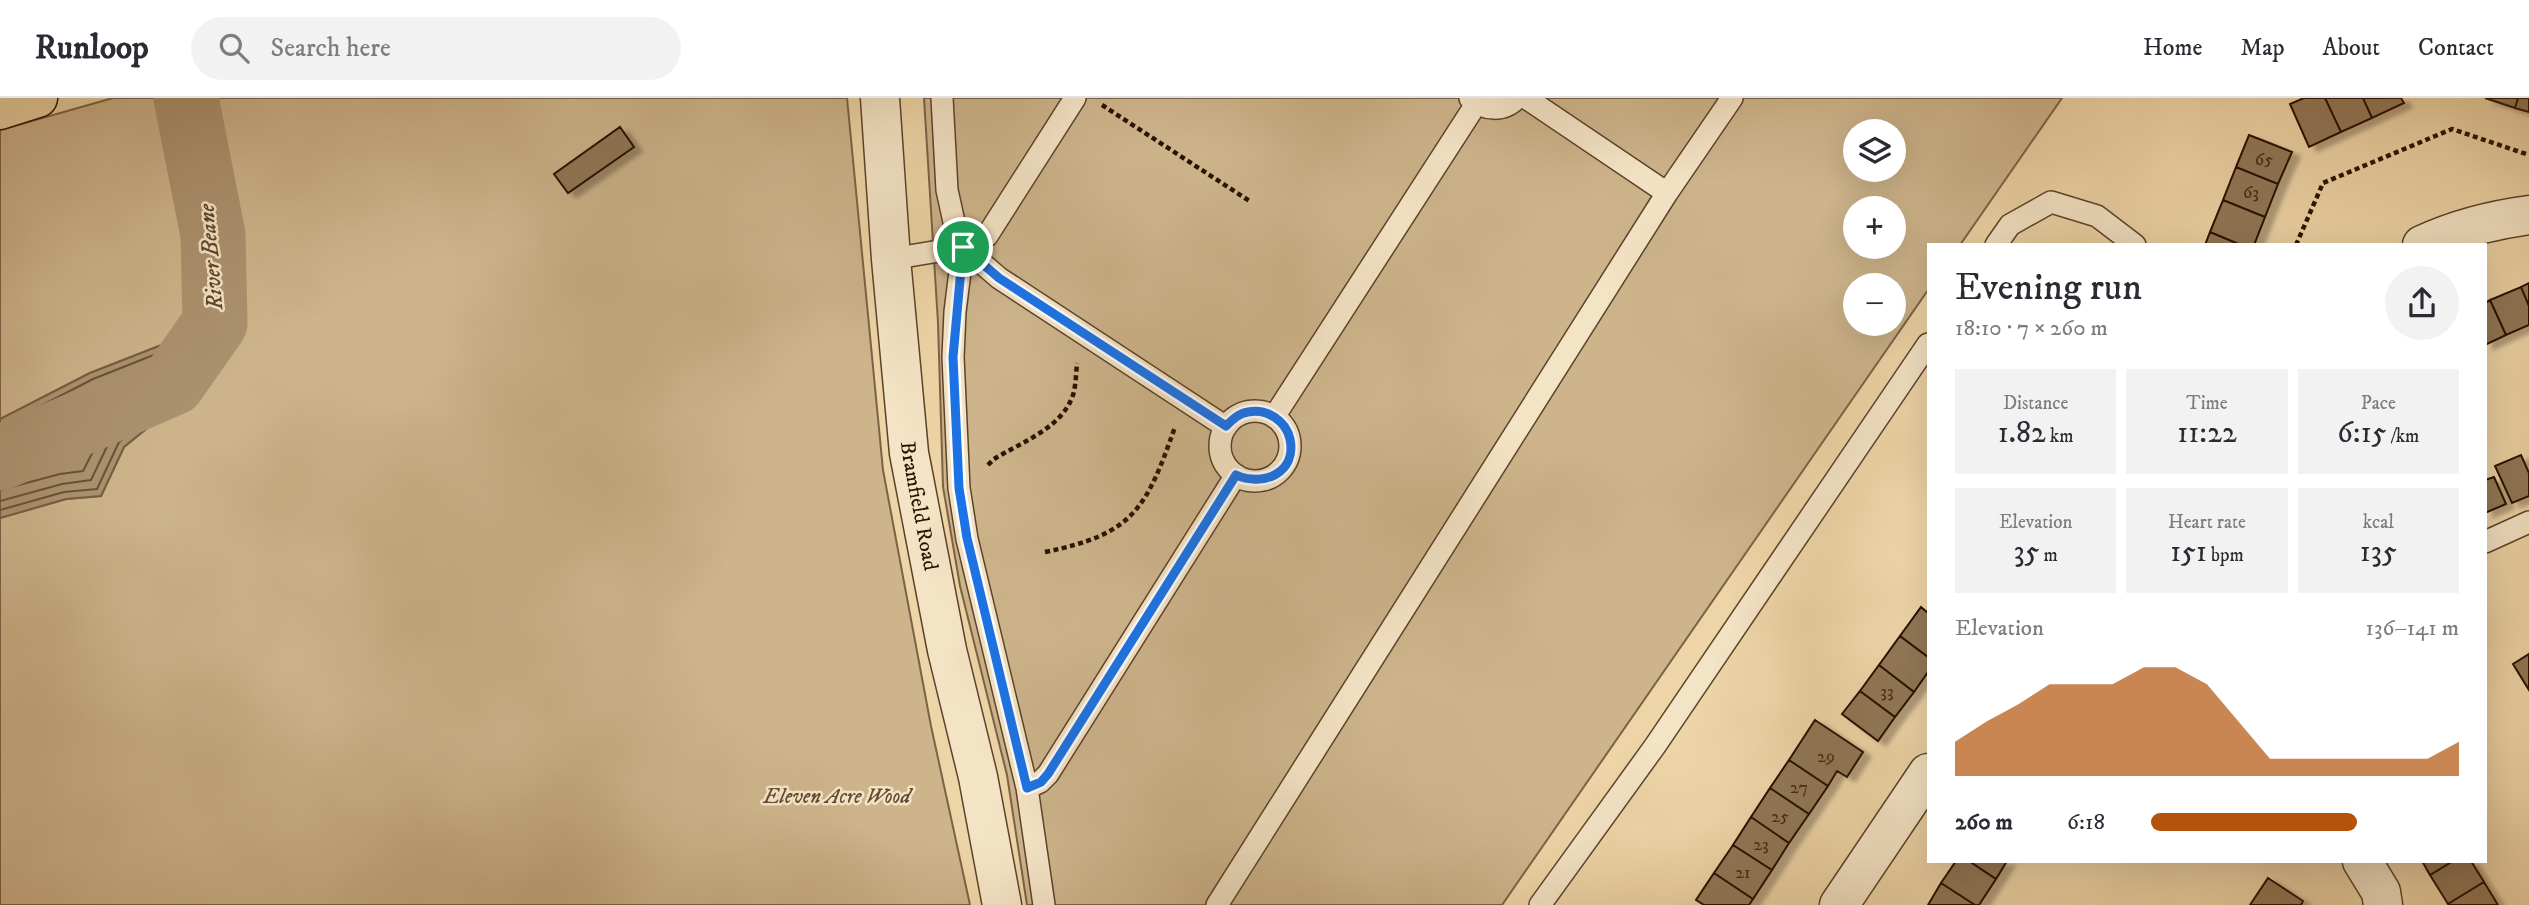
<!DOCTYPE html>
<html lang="en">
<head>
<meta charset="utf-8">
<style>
	body { margin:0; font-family:"IM FELL DW Pica",serif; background:#f2f2f3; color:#2b2b33; height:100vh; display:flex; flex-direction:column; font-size:26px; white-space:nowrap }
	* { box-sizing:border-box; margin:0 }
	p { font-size:23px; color:#7c7c81 }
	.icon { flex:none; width:38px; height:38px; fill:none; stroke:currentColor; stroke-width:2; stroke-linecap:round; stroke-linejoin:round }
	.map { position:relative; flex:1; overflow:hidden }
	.panel { position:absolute; left:1927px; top:145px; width:560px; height:620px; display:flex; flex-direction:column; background:#fff; border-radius:0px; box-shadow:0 7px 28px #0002 }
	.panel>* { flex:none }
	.tools { position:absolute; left:1843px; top:21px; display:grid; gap:14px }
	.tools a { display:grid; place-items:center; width:63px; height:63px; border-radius:50%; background:#fff; box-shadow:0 7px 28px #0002; font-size:35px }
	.pin { position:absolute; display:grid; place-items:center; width:60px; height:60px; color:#fff; margin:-30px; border:4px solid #fff; border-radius:50%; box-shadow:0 2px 7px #0007 }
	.round { display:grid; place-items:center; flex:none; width:74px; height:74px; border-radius:37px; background:#f2f2f3 }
	.summary { display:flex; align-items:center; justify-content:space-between; height:119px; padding:0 28px }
	h1 { font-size:38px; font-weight:600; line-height:52px }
	.figures { display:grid; grid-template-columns:repeat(3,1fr); gap:10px; height:119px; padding:7px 28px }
	.figures div { display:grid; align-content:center; border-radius:0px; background:#f2f2f3; text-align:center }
	.figures b { font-size:30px; font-weight:600 }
	.figures small { font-size:19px; font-weight:400 }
	.figures p { font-size:19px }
	.chart { height:196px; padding:14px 28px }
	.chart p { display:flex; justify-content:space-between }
	.chart svg { width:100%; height:126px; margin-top:7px; fill:#b45309; opacity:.7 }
	ul { padding:0 28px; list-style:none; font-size:23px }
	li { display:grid; grid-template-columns:112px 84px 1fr; align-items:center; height:52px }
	li i { height:18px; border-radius:9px; background:#b45309 }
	header { display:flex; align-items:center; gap:42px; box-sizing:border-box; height:98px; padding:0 35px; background:#fff; border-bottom:2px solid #e1e1e2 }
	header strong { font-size:33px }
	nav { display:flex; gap:38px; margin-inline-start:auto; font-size:24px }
	.search { width:490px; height:63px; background:#f2f2f3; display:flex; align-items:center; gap:18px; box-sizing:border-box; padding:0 24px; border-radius:38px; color:#7c7c81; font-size:26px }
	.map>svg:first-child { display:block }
	.green { fill:#cdb48b; stroke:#7c6246; stroke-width:2; fill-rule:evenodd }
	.water { fill:#ab926e; stroke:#775e42; stroke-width:2 }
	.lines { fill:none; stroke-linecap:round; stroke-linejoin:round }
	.shore { stroke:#6a5237; stroke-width:2 }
	.river { stroke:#ab926e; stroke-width:65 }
	.building { fill:#907757; stroke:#2a1100; stroke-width:2; filter:url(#shadow) }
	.service-casing { stroke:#5b422a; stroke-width:24 }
	.minor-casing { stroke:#5b422a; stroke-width:41 }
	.tertiary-casing { stroke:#5b422a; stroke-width:41 }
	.primary-casing { stroke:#2a1100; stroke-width:41 }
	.path { stroke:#2a1100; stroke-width:4.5; stroke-dasharray:5 3.5; stroke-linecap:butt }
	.service { stroke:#f4e4c6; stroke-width:21 }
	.minor { stroke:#f4e4c6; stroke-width:38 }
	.tertiary { stroke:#f4e4c6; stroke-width:38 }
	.primary { stroke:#eed5a7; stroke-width:38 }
	.route-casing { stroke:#fff; stroke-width:14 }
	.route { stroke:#1a73e8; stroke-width:9 }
	.labels { text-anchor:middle; stroke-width:5; stroke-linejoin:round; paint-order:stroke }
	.number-label { font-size:18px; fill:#442a16 }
	.street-label { font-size:21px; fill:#2a1100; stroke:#f4e4c6 }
	.park-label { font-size:21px; font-style:italic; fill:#634a31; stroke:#f4e4c6 }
	.water-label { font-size:23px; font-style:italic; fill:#5e452c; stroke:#f4e4c6 }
</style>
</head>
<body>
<header>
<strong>Runloop</strong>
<div class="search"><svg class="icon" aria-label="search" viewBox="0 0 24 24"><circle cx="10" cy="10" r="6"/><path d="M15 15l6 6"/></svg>Search here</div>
<nav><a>Home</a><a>Map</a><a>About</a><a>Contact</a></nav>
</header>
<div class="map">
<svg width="2529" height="807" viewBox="0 0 2529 807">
	<defs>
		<filter id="shadow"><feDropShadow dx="8" dy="4.5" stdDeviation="2" flood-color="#0004"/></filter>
	</defs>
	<rect width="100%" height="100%" fill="#eed5a7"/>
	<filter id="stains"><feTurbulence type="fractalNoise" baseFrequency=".00286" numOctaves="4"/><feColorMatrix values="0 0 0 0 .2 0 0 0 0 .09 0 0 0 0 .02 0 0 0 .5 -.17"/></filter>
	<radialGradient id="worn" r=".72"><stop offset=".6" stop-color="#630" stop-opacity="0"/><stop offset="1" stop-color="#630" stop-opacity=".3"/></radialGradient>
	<path class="green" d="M113,0h734l36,372 48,256 39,179h-970v-387l66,-19 35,-3 23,-49 80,-65 31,-67v-39l-21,-98 -10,29 -15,3 5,70 -7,55 -97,38 -90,46v-289z
		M924,0h1138l-102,147h-32v45l-426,615h-475l-20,-130 -47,-189 -17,-99 -5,-164zM1855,33h39v39h-39zM1855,110h39v39h-39zM1855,187h39v39h-39z"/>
	<path class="water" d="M187,237l28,19 -11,28 -80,65 -23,49 -35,3 -66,19v-99l90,-46z"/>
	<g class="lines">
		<path class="shore" d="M0,327l6,-1 87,-45 91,-36 21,14 -7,21 -79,64 -22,47 -33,3 -64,18
			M0,336l9,-2 88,-45 86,-34 11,7 -4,12 -78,64 -21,44 -29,4 -62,17
			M0,346l13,-2 88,-45 59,-24 5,3 -1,3 -60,51 -21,41 -23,3 -60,16"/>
		<path class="river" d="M0,360l173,-75 42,-60 -2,-88 -27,-137"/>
	</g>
	<path class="building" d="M2304,0h21l16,34 -32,15 -19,-43z
		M2325,0h38l9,20 -31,14z
		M2363,0h38l3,5 -32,15z
		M2485,0h33l-3,10z
		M2518,0h11v14l-14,-4z
		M620,29l14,20 -66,46 -14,-19z
		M2249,37l43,17 -14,32 -42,-17z
		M2236,69l42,17 -13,33 -42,-17z
		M2223,102l42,17 -11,28h-13l-31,-13z
		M2210,134l31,13h-36z
		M2529,185v23l-8,-19z
		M2521,189l8,19v19l-23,10 -16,-35z
		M2490,202l16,35 -21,10v-42z
		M2521,357l8,18v23l-17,7 -17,-37z
		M2494,379l12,27 -21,9v-33z
		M1921,509l7,6v44l-28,-21z
		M1900,538l28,21v15l-14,20 -35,-27z
		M2529,556v36l-16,-26z
		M1879,567l35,27 -19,25 -35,-26z
		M1860,593l35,26 -17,24 -36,-27z
		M1815,622l48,32 -16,25 -10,-6 -9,15 -39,-26z
		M1789,662l39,26 -19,28 -39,-26z
		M1770,690l39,26 -20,29 -38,-26z
		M1751,719l38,26 -17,27 -39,-25z
		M1733,747l39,25 -19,29 -39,-26z
		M1956,763h13l27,18 -17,26h-4l-34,-22z
		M1969,763h38l-11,18z
		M2422,763h31l-23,14z
		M2453,763h18l13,21 -36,22 -18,-29z
		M1714,775l39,26 -4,6h-45l-8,-5z
		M2268,780l35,23 -2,4h-51z
		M2484,784l14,23h-49l-1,-1z
		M1941,785l34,22h-47z"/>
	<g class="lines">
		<defs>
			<path id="service" d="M942,0l5,92 7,32 9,25 36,31 227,149
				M1470,0c14,13 34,14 47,0
				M1526,0l141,95 65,-95
				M1996,147l14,-20 41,-23 46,14 38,29
				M963,149l-8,65 -2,45 6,131 8,51 60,249 17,117
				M891,161l72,-12 24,-11 88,-138
				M1220 348a35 35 0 1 1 70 0a35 35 0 1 1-70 0Z
				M1274,319l202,-313
				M2485,444l44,-20
				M1027,690l13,-6 8,-8 188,-299
				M1217,807l450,-712
				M1540,807l115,-159 273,-402"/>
			<path id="minor" d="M2422,147c34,-16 70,-25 107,-30
				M2362,763l19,31 2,13
				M1839,807l89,-132"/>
			<g id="tertiary">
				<path id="s1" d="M880,0l11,161 18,194 38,197 31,127 24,128"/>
			</g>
			<path id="primary" d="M0,12l38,-12"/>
		</defs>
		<use href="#service" class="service-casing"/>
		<use href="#minor" class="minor-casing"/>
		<use href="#tertiary" class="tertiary-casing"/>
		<use href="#primary" class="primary-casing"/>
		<path class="path" d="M1102,7l149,97
			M2296,147l27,-62 129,-54 77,26
			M988,367l6,-6c28,-17 68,-31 79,-64 3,-10 3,-22 4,-32
			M1045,454c89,-18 101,-43 130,-125"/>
		<use href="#service" class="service"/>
		<use href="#minor" class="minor"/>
		<use href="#tertiary" class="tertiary"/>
		<use href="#primary" class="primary"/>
	</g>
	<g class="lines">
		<defs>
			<path id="route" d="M963,149l36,31 227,148c6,-6 13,-13 22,-14 19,-4 38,9 42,27 7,34 -27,48 -54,36l-188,299 -7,8 -14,6 -60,-250 -8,-50 -6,-131z"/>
		</defs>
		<use href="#route" class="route-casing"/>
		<use href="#route" class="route"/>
	</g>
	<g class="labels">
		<g class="number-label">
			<text x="2264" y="67">65</text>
			<text x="2251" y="100">63</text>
			<text x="1887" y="599">33</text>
			<text x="1826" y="664">29</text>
			<text x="1799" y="695">27</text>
			<text x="1780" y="724">25</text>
			<text x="1761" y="752">23</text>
			<text x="1743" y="780">21</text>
		</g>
		<g class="street-label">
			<text dy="7" stroke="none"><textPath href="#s1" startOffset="410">Bramfield Road</textPath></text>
		</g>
		<g class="park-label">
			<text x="837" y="705">Eleven Acre Wood</text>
		</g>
		<g class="water-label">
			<text transform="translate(210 159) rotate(-95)" y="8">River Beane</text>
		</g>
	</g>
	<rect width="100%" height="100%" filter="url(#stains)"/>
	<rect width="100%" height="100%" fill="url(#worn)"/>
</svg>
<div class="tools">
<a><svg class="icon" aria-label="layers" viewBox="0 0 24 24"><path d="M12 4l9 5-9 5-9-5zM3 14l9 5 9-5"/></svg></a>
<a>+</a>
<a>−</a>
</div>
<div class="pin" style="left:963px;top:149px;background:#1e9e55"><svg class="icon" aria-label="arrive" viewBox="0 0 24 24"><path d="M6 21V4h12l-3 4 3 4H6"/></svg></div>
<section class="panel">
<div class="summary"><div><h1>Evening run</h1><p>18:10 · 7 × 260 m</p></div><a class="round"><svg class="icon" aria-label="share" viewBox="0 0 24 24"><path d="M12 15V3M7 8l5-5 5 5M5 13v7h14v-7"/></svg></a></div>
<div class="figures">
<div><p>Distance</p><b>1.82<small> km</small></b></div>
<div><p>Time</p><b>11:22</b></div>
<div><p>Pace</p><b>6:15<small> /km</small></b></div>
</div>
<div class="figures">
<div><p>Elevation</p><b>35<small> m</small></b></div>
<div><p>Heart rate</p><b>151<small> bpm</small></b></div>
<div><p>kcal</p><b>135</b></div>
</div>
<div class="chart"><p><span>Elevation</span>136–141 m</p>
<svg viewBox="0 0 160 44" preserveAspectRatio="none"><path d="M0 44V32L10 25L20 19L30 12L40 12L50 12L60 6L70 6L80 12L90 25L100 38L110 38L120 38L130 38L140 38L150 38L160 32V44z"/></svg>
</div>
<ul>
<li><b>260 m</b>6:18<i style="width:67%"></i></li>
</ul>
</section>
</div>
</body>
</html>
